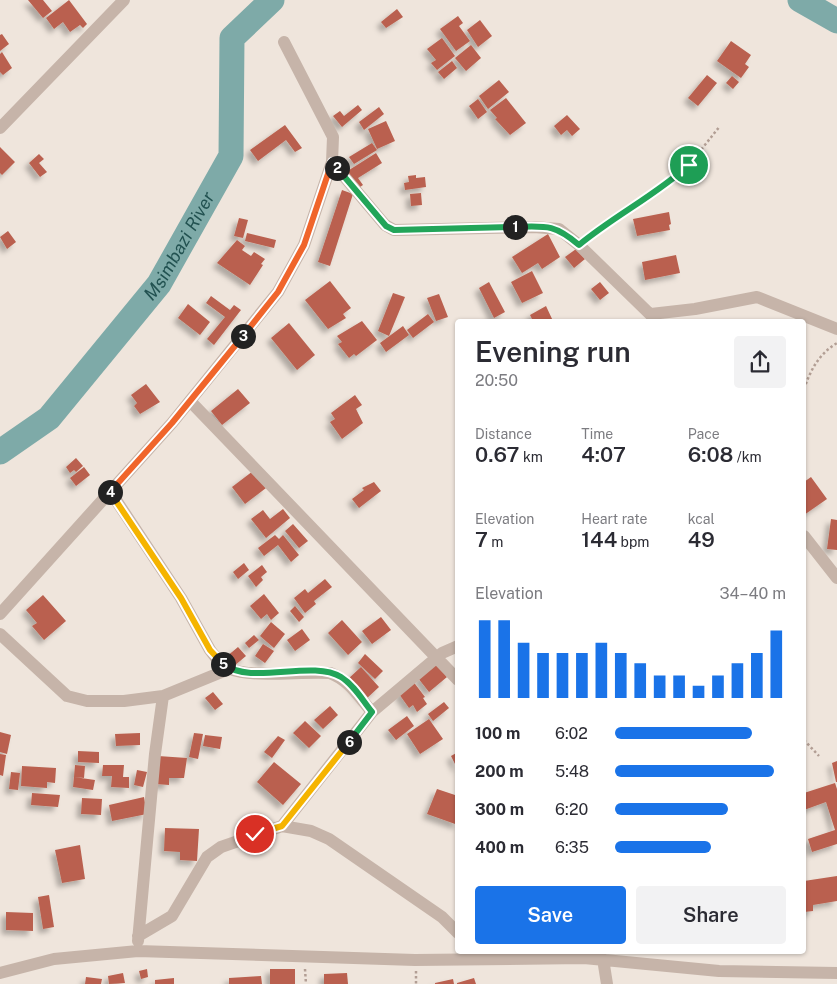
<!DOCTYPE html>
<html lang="en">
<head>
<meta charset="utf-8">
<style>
	body { margin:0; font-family:"Public Sans",sans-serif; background:#f2f2f3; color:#2b2b33; height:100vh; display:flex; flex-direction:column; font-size:19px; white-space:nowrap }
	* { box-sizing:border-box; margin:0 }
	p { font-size:16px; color:#7c7c81 }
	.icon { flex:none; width:28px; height:28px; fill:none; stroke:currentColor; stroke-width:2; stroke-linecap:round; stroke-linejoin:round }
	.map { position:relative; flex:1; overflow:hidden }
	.side { position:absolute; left:455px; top:319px; width:351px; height:635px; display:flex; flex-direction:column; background:#fff; border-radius:5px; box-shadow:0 1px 4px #0004 }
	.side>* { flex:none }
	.pin { position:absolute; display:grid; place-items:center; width:42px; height:42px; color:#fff; margin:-21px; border:2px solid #fff; border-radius:50%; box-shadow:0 1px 5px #0007 }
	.km { position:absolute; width:25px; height:25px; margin:-12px; border-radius:50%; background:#222; color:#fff; font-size:14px; line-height:25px; text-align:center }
	.round { display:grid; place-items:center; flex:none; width:52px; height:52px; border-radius:5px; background:#f2f2f3 }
	.overview { display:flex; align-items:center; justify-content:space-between; height:85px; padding:0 20px }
	h1 { font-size:28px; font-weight:600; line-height:38px }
	.stats { display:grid; grid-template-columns:repeat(3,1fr); gap:8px; height:85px; padding:5px 20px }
	.stats div { display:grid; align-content:center }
	.stats b { font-size:21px; font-weight:600 }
	.stats small { font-size:14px; font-weight:400 }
	.stats p { font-size:14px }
	.chart { height:140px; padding:10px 20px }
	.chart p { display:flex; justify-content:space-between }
	.chart svg { width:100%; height:90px; margin-top:5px; stroke:#1a73e8; stroke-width:6 }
	.button { display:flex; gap:10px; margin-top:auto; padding:10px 20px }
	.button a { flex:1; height:58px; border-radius:5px; background:#1a73e8; color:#fff; font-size:20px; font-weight:600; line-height:58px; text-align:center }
	.button a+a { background:#f2f2f3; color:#2b2b33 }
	ul { padding:0 20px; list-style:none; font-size:16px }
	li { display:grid; grid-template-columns:80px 60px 1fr; align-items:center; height:38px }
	li i { height:12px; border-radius:6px; background:#1a73e8 }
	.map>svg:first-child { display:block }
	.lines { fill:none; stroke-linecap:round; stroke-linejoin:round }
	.river { stroke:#7eaaa8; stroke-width:25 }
	.building { fill:#ba614f; filter:url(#shadow) }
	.path { stroke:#b29e94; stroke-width:2.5; stroke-dasharray:2.5 2.5; stroke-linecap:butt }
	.minor { stroke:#c6b4a9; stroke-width:12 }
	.tertiary { stroke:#c6b4a9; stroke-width:12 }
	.split-1-casing { stroke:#fff; stroke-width:10 }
	.split-2-casing { stroke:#fff; stroke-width:10 }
	.split-3-casing { stroke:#fff; stroke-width:10 }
	.split-4-casing { stroke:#fff; stroke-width:10 }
	.split-5-casing { stroke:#fff; stroke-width:10 }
	.split-6-casing { stroke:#fff; stroke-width:10 }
	.split-7-casing { stroke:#fff; stroke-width:10 }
	.split-1 { stroke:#22a559; stroke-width:6 }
	.split-2 { stroke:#22a559; stroke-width:6 }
	.split-3 { stroke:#f0652b; stroke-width:6 }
	.split-4 { stroke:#f0652b; stroke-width:6 }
	.split-5 { stroke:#f5b400; stroke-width:6 }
	.split-6 { stroke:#22a559; stroke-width:6 }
	.split-7 { stroke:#f5b400; stroke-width:6 }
	.labels { text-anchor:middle; stroke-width:4.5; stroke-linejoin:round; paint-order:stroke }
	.water-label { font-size:18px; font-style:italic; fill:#225251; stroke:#f7efe8 }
</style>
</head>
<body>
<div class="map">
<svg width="837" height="984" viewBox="0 0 837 984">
	<defs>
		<filter id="shadow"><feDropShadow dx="-4.5" dy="4.5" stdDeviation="2.5" flood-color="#0004"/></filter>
	</defs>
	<rect width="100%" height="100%" fill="#efe5dc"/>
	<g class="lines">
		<g class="river">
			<path d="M800,0l37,21"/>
			<path id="s1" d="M0,452l49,-34 110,-134 72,-128 1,-118 40,-38"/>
		</g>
	</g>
	<path class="building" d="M28,0h15l9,11 -9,7z
		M69,0l18,24 -4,4 -3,-3 -10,7 -7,-10 -9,7 -8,-11z
		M397,9l6,8 -17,11 -5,-6z
		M458,16l5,7 -4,3 11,15 -14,10 -16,-22z
		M480,20l12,16 -14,11 -11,-17z
		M2,34l7,10 -9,7v-16z
		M442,38l13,18 -18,14 -6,-7 5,-3 -9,-11z
		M731,41l20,14 -6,9 4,3 -8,11 -24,-17z
		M471,45l10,13 -15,13 -11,-13z
		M2,52l10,16 -9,7 -3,-3v-18z
		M452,61l5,7 -13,11 -6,-7z
		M707,75l10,8 -19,23 -10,-8z
		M732,76l7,6 -6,7 -7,-6z
		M499,80l10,12 -21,17 -9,-13z
		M506,98l20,25 -16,12 -15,-16 2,-1 -7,-8z
		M478,99l9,13 -9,7 -9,-13z
		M358,105l4,5 -20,17 -9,-11 7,-5 4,5z
		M379,107l5,7 -20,16 -5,-8z
		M567,115l13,14 -8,7 -5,-6 -6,5 -7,-9z
		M386,121l9,20 -18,8 -9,-20z
		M285,125l17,23 -7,4 -9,-12 -28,21 -8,-11z
		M372,143l5,7 -23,14 -5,-7z
		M0,147l15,15 -13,13 -2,-2z
		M376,153l6,10 -24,15 5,7 -6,4 -11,-17z
		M39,154l5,5 -5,4 8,9 -7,5 -11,-14z
		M416,175v3l9,-1 1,10 -21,3 -1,-7 5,-1 -1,-6z
		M342,190l11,4 -23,72 -12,-4z
		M421,193l1,12 -11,1 -1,-12z
		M669,212l2,12 -2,1 1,5 -33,6 -4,-17z
		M239,218l9,2 -5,18 -9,-2z
		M8,231l8,11 -9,7 -7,-12z
		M247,233l29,7 -2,8 -29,-7z
		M548,234l12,23 -18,12 -4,-6 -16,10 -10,-16z
		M237,240l8,6 -3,4 9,6 3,-4 11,7 -4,5 2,1 -13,20 -33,-22z
		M576,249l9,10 -11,9 -9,-11z
		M676,255l4,18 -35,7 -3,-18z
		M532,271l11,22 -21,10 -11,-21z
		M330,281l21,27 -8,6 3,4 -18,11 -23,-29z
		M489,282l16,30 -11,6 -15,-30z
		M600,282l9,11 -9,7 -9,-11z
		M393,293l12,4 -16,39 -11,-5z
		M439,294l9,23 -12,4 -9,-23z
		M211,296l19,14 4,-5 7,5 -27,35 -7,-6 18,-22 -19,-14z
		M188,304l22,18 -10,13 -22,-17z
		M546,306l7,15h-20l-3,-6z
		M428,314l6,8 -21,16 -6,-8z
		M362,321l15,19 -21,16 -2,-2 -5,4 -11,-14 4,-2 -5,-6z
		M289,323l26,32 -18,15 -26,-32z
		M403,326l6,9 -23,17 -6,-9z
		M146,384l14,18 -20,12 -6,-8 3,-3 -6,-8z
		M238,389l12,14 -28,22 -11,-14z
		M355,395l7,10 -6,4 7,14 -21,16 -12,-17 5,-3 -4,-6z
		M76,458l7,8 -7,6 -2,-2 -4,3 -4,-6z
		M84,467l6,8 -14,11 -6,-8z
		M253,471l13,17 -21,16 -13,-17z
		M811,477l16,22 -23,16v-33z
		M374,482l7,9 -22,17 -7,-9 12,-9 -2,-2z
		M283,509l7,9 -24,20 -15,-19 12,-9 7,9z
		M831,519l6,1v30l-10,-1z
		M293,524l15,17 -9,7 -14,-17z
		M275,535l4,4 4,-4 16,20 -8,7 -13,-17 -14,11 -6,-8z
		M244,563l5,7 -11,9 -5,-7z
		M262,565l5,7 -6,5 2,3 -7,7 -8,-11z
		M325,579l7,8 -18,14 2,3 -11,9 -11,-15 11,-9 3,4z
		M264,594l15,19 -8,7 -4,-6 -6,5 -11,-13z
		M43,595l23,26 -22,19 -12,-14 5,-3 -11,-13z
		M295,606l9,11 -5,5 -9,-11z
		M381,617l10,13 -19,14 -10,-13z
		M342,620l20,22 -14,13 -20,-22z
		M271,622l14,12 -11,14 -14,-12z
		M302,629l8,11 -15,11 -8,-11z
		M254,635l5,5 -10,8 -4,-5z
		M263,644l11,7 -9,12 -10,-7z
		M238,647l8,9 -12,10 -8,-9z
		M365,654l18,17 -8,8 -17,-16z
		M436,663l11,14 -18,15 -11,-14z
		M361,667l18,20 -14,13 -17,-21z
		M412,680l13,17 -2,1 4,6 -10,8 -4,-7 -4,3 -10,-14z
		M213,692l10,12 -8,6 -10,-12z
		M444,702l5,6 -16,13 -5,-7z
		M330,706l8,9 -15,14 -9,-9z
		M407,716l7,10 -18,14 -8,-10z
		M429,719l14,20 -23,15 -13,-20z
		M305,721l16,15 -12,12 -16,-15z
		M0,732l11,3 -4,19 -7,-2z
		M140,733v12l-24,1 -1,-12z
		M194,733l9,1 -5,25 -9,-2z
		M205,735l17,2 -2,12 -17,-3z
		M278,736l7,4 -13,18 -8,-6z
		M78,751l21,1v11l-21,-1z
		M458,752v18l-7,-14z
		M0,754l6,1 -3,21 -3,-1z
		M158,756l29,2 -3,20h-15v7l-13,-1z
		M837,761v21h-1l-4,-19z
		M274,762l27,22 -18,21 -26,-23z
		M75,765l10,1 -1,12 -10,-1z
		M103,765h21l-1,12h6v11l-18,-1 1,-11h-10z
		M22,766l34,2 -1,15 -8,-1v6l-26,-2z
		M137,770l10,2 -4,15 -9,-2z
		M11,772l9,1 -2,17 -9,-1z
		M74,777l21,3 -2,10 -20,-3z
		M835,783l2,6v55l-25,8 -4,-13 27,-9 -9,-28 -22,8v-17z
		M437,789l21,7v29l-31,-11z
		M32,793l28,2 -2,12 -27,-2z
		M144,797l3,17 -35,7 -3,-16z
		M82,798l20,1 -1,16 -20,-1z
		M165,828l34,1 -2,32 -17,-1v-8l-16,-1z
		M80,845l5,34 -23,4 -7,-33z
		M837,876v25l-24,4v6l-9,1v-31z
		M49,895l5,32 -11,2 -5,-32z
		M6,912l27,1v18l-27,-1z
		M147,969l1,8 -7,2 -2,-8z
		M270,969h25v15h-25z
		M123,973l2,10 -16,1 -1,-8z
		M347,973l1,11h-24v-10z
		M261,976l1,8h-33v-6z
		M86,977l16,2 -1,5h-16z
		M174,978v6h-19v-4z
		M474,978l2,6h-19v-1z
		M453,979l1,5h-19v-1z"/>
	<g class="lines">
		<path class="path" d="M587,237l19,-15 70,-45 13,-12 31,-39
			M804,389c7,-20 15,-35 33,-46
			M804,740l15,16
			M305,969l1,15
			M416,971v13"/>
		<path class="minor" d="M0,128l124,-128
			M332,162l53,63 9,5 140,-3 25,2 20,16 78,76
			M651,314l44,-5 62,-12 80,32
			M190,401l268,279
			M110,491l71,107 29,52c5,7 12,15 20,19 22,9 73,2 100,4 19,7 29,24 42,39
			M804,536l33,42
			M0,634l67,62 20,5h37l39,-5 66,-27
			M282,826l90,-114 70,-59 16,-7
			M138,936l34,-20 35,-59 14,-10 61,-21 29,5 18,8 113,78 16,16
			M138,941l17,-187 8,-58
			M603,959l4,25
			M0,973l54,-14 84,-8 277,9 169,-2 135,13 118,2"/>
		<path class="tertiary" d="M0,614l172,-191 106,-131 26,-47 28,-83 1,-25 -49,-95"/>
	</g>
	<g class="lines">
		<defs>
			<path id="split-1" d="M515,227c31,-1 39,-3 64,18 35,-29 77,-50 110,-80"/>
			<path id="split-2" d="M337,168l49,58 8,4 121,-3"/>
			<path id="split-3" d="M243,336l35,-44 26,-47 28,-83 5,6"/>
			<path id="split-4" d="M110,492l62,-69 71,-87"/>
			<path id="split-5" d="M110,492l71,106 29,52 13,14"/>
			<path id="split-6" d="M223,664c29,22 88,-5 118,13 13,8 22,24 31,35l-23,30"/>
			<path id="split-7" d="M255,834l27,-8 67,-84"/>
		</defs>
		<use href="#split-1" class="split-1-casing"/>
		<use href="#split-2" class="split-2-casing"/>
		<use href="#split-3" class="split-3-casing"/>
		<use href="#split-4" class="split-4-casing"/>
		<use href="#split-5" class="split-5-casing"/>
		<use href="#split-6" class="split-6-casing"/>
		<use href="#split-7" class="split-7-casing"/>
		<use href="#split-1" class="split-1"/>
		<use href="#split-2" class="split-2"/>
		<use href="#split-3" class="split-3"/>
		<use href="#split-4" class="split-4"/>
		<use href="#split-5" class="split-5"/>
		<use href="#split-6" class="split-6"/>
		<use href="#split-7" class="split-7"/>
	</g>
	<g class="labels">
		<g class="water-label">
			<text dy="6" stroke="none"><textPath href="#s1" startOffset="276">Msimbazi River</textPath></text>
		</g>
	</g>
</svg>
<div class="pin" style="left:689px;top:165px;background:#1e9e55"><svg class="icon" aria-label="arrive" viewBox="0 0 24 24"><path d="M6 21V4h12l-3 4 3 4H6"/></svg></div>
<div class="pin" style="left:255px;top:834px;background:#d93025"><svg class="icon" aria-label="check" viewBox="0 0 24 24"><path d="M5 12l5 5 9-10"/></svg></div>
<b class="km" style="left:515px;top:227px">1</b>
<b class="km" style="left:337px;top:168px">2</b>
<b class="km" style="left:243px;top:336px">3</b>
<b class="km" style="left:110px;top:492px">4</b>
<b class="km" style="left:223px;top:664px">5</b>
<b class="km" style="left:349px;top:742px">6</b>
<section class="side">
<div class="overview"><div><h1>Evening run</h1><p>20:50</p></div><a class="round"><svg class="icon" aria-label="share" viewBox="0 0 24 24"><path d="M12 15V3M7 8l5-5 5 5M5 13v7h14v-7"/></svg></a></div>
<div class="stats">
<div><p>Distance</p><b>0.67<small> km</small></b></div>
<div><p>Time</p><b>4:07</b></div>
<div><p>Pace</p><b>6:08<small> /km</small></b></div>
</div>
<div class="stats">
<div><p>Elevation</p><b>7<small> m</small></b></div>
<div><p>Heart rate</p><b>144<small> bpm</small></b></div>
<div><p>kcal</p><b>49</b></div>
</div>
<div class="chart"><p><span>Elevation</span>34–40 m</p>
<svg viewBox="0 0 160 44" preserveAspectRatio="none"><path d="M5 44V6M15 44V6M25 44V17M35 44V22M45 44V22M55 44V22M65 44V17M75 44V22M85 44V27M95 44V33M105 44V33M115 44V38M125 44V33M135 44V27M145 44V22M155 44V11"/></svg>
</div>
<ul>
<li><b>100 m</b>6:02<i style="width:80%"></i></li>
<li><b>200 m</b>5:48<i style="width:93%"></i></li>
<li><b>300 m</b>6:20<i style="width:66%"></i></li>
<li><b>400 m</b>6:35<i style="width:56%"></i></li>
</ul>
<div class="button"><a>Save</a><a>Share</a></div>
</section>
</div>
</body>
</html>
